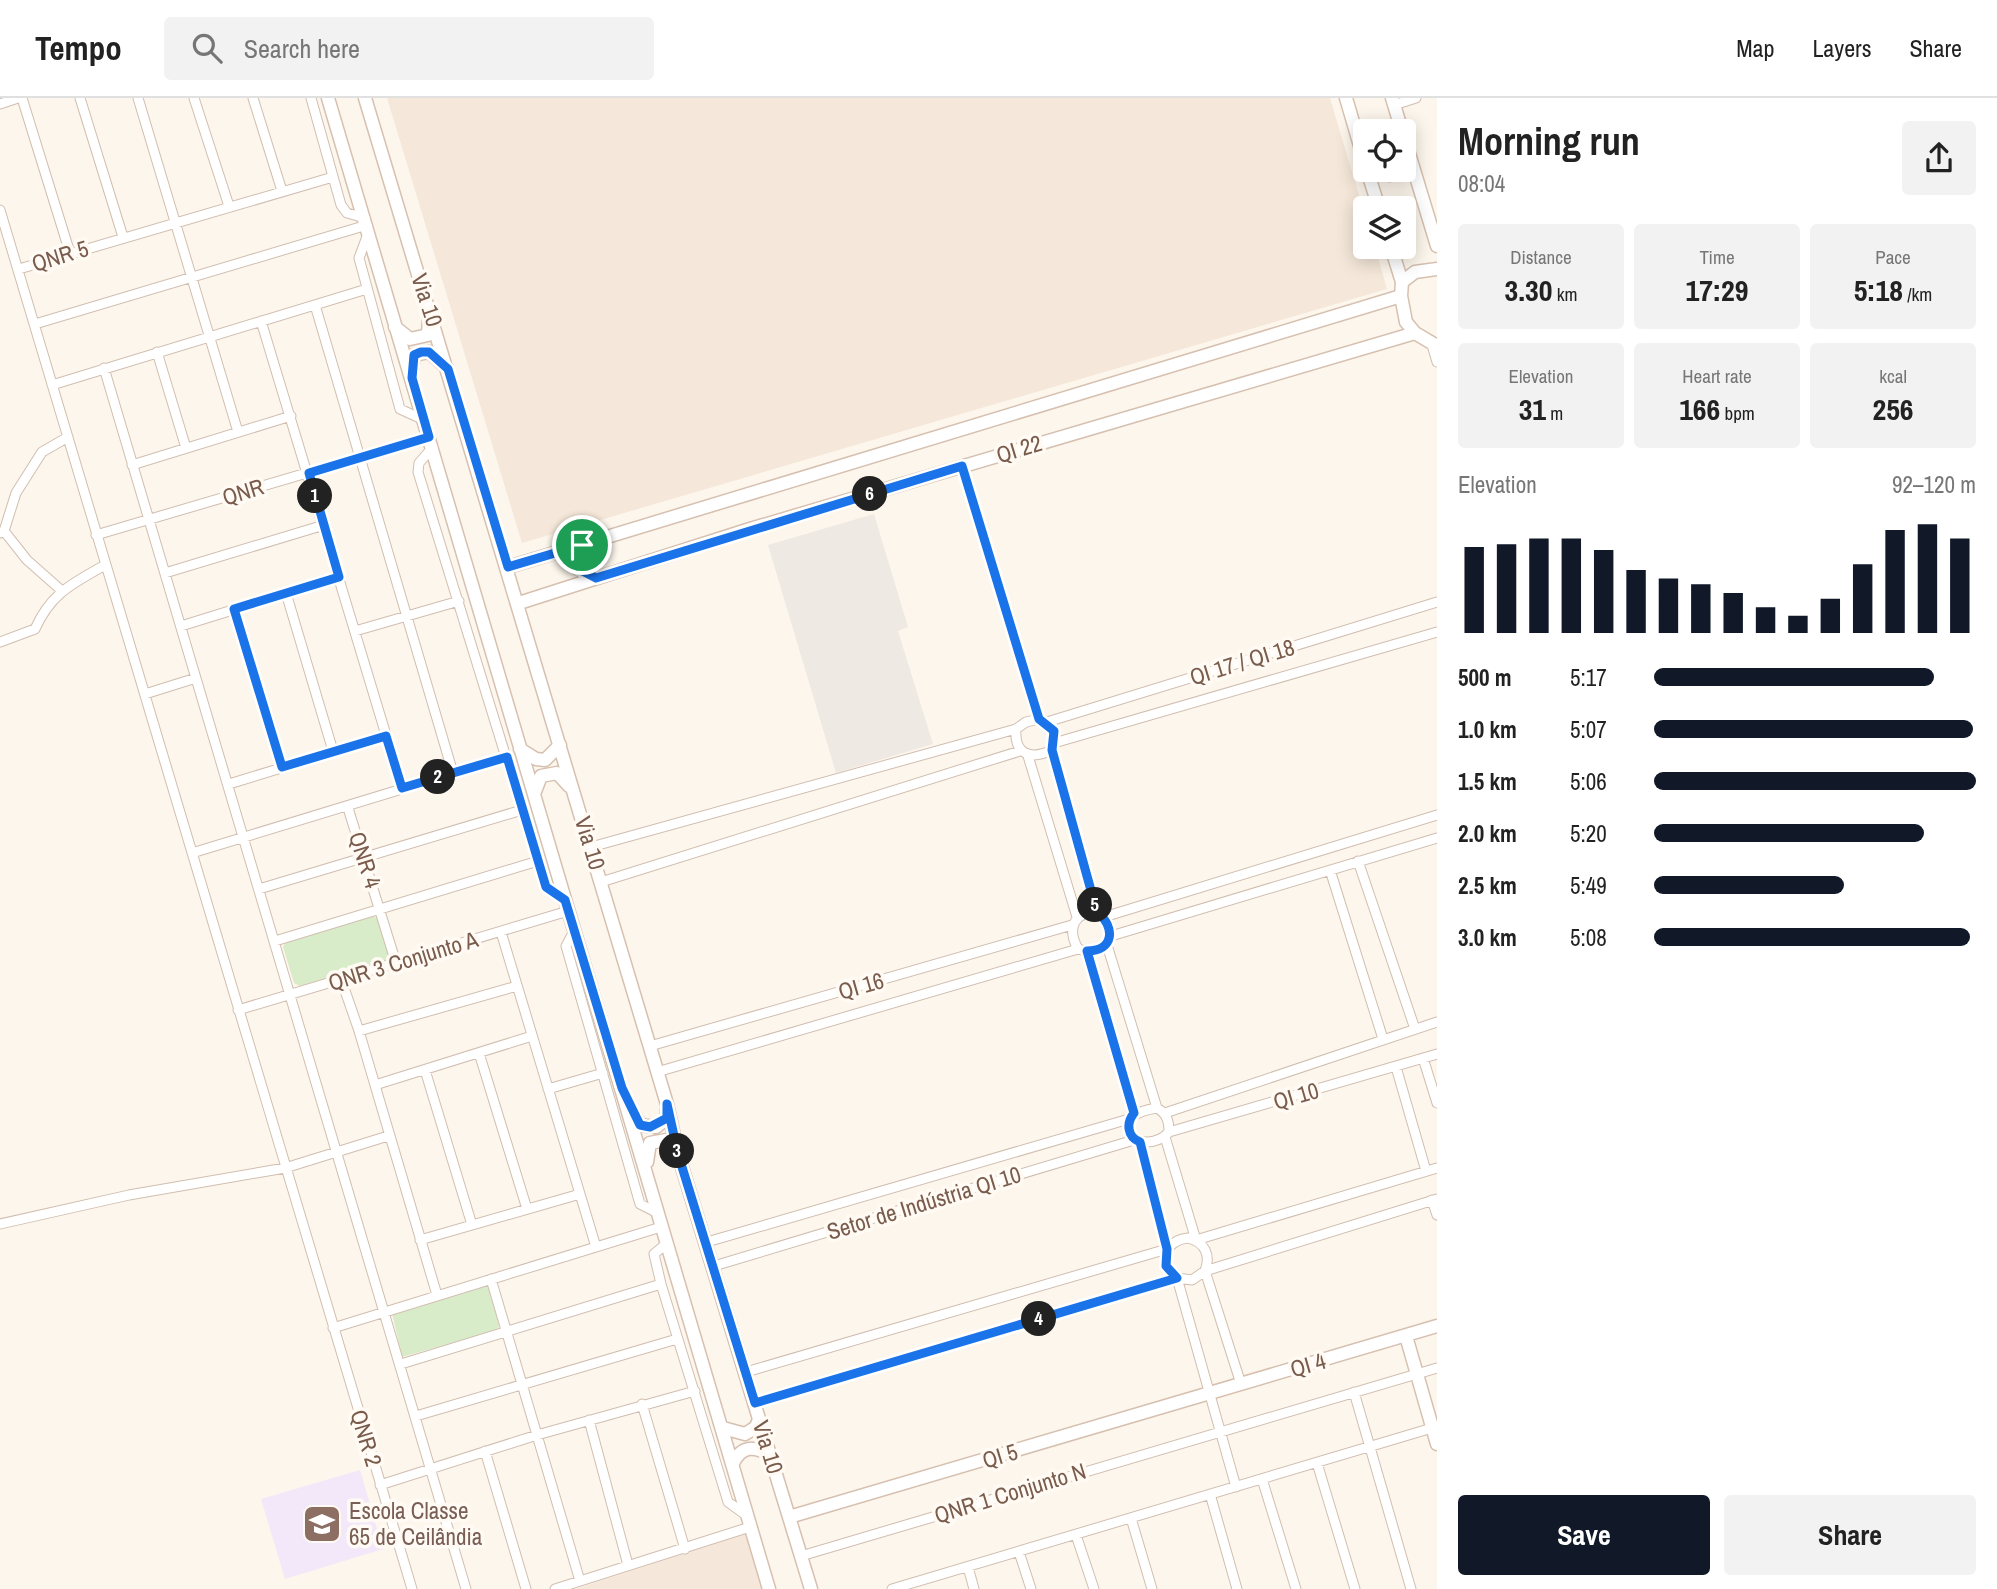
<!DOCTYPE html>
<html lang="en">
<head>
<meta charset="utf-8">
<style>
	body { margin:0; font-family:"Archivo Narrow",sans-serif; background:#f2f2f2; color:#222; height:100vh; display:flex; flex-direction:column; font-size:26px; white-space:nowrap }
	* { box-sizing:border-box; margin:0 }
	p { font-size:23px; color:#767676 }
	.icon { flex:none; width:38px; height:38px; fill:none; stroke:currentColor; stroke-width:2; stroke-linecap:round; stroke-linejoin:round }
	.map { position:relative; flex:1; overflow:hidden }
	.side { display:flex; flex-direction:column; background:#fff; width:560px }
	.side>* { flex:none }
	.tools { position:absolute; left:1353px; top:21px; display:grid; gap:14px }
	.tools a { display:grid; place-items:center; width:63px; height:63px; border-radius:7px; background:#fff; box-shadow:0 4px 18px #0003; font-size:35px }
	.pin { position:absolute; display:grid; place-items:center; width:60px; height:60px; color:#fff; margin:-30px; border:4px solid #fff; border-radius:50%; box-shadow:0 2px 7px #0007 }
	.km { position:absolute; width:35px; height:35px; margin:-18px; border-radius:50%; background:#222; color:#fff; font-size:19px; line-height:35px; text-align:center }
	.round { display:grid; place-items:center; flex:none; width:74px; height:74px; border-radius:7px; background:#f2f2f2 }
	.summary { display:flex; align-items:center; justify-content:space-between; height:119px; padding:0 21px }
	h1 { font-size:38px; font-weight:800; line-height:52px }
	.figures { display:grid; grid-template-columns:repeat(3,1fr); gap:10px; height:119px; padding:7px 21px }
	.figures div { display:grid; align-content:center; border-radius:7px; background:#f2f2f2; text-align:center }
	.figures b { font-size:30px; font-weight:800 }
	.figures small { font-size:19px; font-weight:400 }
	.figures p { font-size:19px }
	.chart { height:196px; padding:14px 21px }
	.chart p { display:flex; justify-content:space-between }
	.chart svg { width:100%; height:126px; margin-top:7px; stroke:#111827; stroke-width:6 }
	.primary-button { display:flex; gap:14px; margin-top:auto; padding:14px 21px }
	.primary-button a { flex:1; height:80px; border-radius:7px; background:#111827; color:#fff; font-size:28px; font-weight:800; line-height:80px; text-align:center }
	.primary-button a+a { background:#f2f2f2; color:#222 }
	ul { padding:0 21px; list-style:none; font-size:23px }
	li { display:grid; grid-template-columns:112px 84px 1fr; align-items:center; height:52px }
	li i { height:18px; border-radius:9px; background:#111827 }
	header { display:flex; align-items:center; gap:42px; box-sizing:border-box; height:98px; padding:0 35px; background:#fff; border-bottom:2px solid #e0e0e0 }
	header strong { font-size:33px }
	nav { display:flex; gap:38px; margin-inline-start:auto; font-size:24px }
	.search { width:490px; height:63px; background:#f2f2f2; display:flex; align-items:center; gap:18px; box-sizing:border-box; padding:0 24px; border-radius:7px; color:#767676; font-size:26px }
	main { display:flex; flex:1; min-height:0 }
	.map>svg:first-child { display:block }
	.residential { fill:#f5e8da }
	.industrial { fill:#efe9e4 }
	.education { fill:#f3e8fa }
	.green { fill:#d8ecc9 }
	.lines { fill:none; stroke-linecap:round; stroke-linejoin:round }
	.street-casing { stroke:#d1beb0; stroke-width:11 }
	.secondary-casing { stroke:#d6c0b0; stroke-width:15 }
	.street { stroke:#fff; stroke-width:9 }
	.secondary { stroke:#fff; stroke-width:12 }
	.route-casing { stroke:#fff; stroke-width:14 }
	.route { stroke:#1a73e8; stroke-width:9 }
	.labels { text-anchor:middle; stroke-width:7; stroke-linejoin:round; paint-order:stroke }
	.street-label { font-size:23px; fill:#7a5c4d; stroke:#fffaf3 }
	.education-label { font-size:23px; fill:#785e54; stroke:#fffaf3; text-anchor:start }
</style>
</head>
<body>
<header>
<strong>Tempo</strong>
<div class="search"><svg class="icon" aria-label="search" viewBox="0 0 24 24"><circle cx="10" cy="10" r="6"/><path d="M15 15l6 6"/></svg>Search here</div>
<nav><a>Map</a><a>Layers</a><a>Share</a></nav>
</header>
<main>
<div class="map">
<svg width="1437" height="1491" viewBox="0 0 1437 1491">
	<rect width="100%" height="100%" fill="#fdf6ec"/>
	<path class="residential" d="M387,0h943l35,117v32h10l12,42 -865,254z
		M745,1436l17,55h-187z"/>
	<path class="industrial" d="M874,416l34,113 -10,4 35,113 -97,29 -68,-228z"/>
	<path class="education" d="M360,1372l23,79 -98,30 -24,-80z"/>
	<path class="green" d="M373,818l6,4 11,37 -3,4 -87,25 -6,-3 -11,-36 2,-4z
		M484,1188l5,2 10,38 -2,4 -95,27 -10,-44z"/>
	<g class="lines">
		<defs>
			<path id="street" d="M22,0l48,155
				M80,0l43,139
				M138,0l100,334
				M194,0l35,108
				M253,0l29,93
				M311,0l30,107 6,8 18,5
				M0,6l18,-6
				M1394,7l22,-7
				M0,112l412,1379
				M368,136l-9,24 41,151 24,11
				M19,171l314,-92
				M315,207l138,468
				M261,223l141,467
				M35,226l332,-99
				M1432,247l5,17
				M157,254l29,96
				M104,270l362,1221
				M52,287l315,-96
				M433,349l-14,16 -1,9 128,415 19,13
				M132,367l159,-49
				M962,368l77,253 14,12 -1,19c-21,10 -38,5 -36,-21l10,-7 13,-3
				M4,433l23,29 34,30
				M0,435l4,-2 12,-38 26,-41 26,-15
				M96,437l333,-98
				M165,475l159,-48
				M286,495l47,158
				M234,511l48,158
				M181,528l158,-49
				M355,533l104,-30
				M0,544l35,-13c16,-36 37,-45 70,-64
				M145,596l51,-16
				M1047,624l390,-120
				M1054,645l383,-111
				M1052,652l45,162c24,19 10,46 -19,37 -11,-20 -5,-37 19,-37
				M1028,658l49,161
				M229,686l157,-48
				M348,710l48,155
				M591,749l425,-118
				M192,755l315,-96
				M1358,763l57,168
				M1330,772l53,169
				M601,784l419,-131
				M259,791l263,-79
				M1104,819l333,-102
				M574,833l-8,15 74,258 16,8
				M501,834l95,315
				M1111,838l326,-98
				M275,843l263,-80
				M1107,847l50,163c10,6 12,13 12,24 -9,10 -22,12 -35,8 -14,-22 3,-29 23,-32
				M1087,854l47,161
				M341,881l18,52 78,264
				M238,912l330,-99
				M359,933l158,-45
				M650,948l422,-121
				M479,955l48,156
				M1423,960l14,45
				M1396,969l30,104
				M425,972l47,155
				M657,974l421,-123
				M375,987l157,-49
				M548,991l55,-16
				M1165,1015l272,-91
				M1169,1034l268,-78
				M1165,1039l31,103 241,-72
				M1432,1102l5,15
				M0,1126l129,-29 156,-27 103,-32
				M420,1142l160,-46
				M707,1144l422,-123
				M666,1146l-12,10 7,30 67,218 18,13
				M714,1168l420,-126
				M491,1181l89,302
				M333,1230l328,-101
				M401,1266l260,-80
				M746,1274l421,-123 -27,-107
				M1241,1286l-36,-113 232,-72
				M1354,1294l57,197
				M755,1305l422,-125 15,2 13,-9c6,-16 0,-29 -17,-33 -17,2 -24,12 -22,28l11,12 59,209
				M642,1306l43,145
				M416,1318l261,-77
				M589,1322l39,145
				M485,1353l41,138
				M1317,1365l38,126
				M1262,1381l34,110
				M380,1387l157,-50 158,-44
				M1210,1396l27,95
				M1131,1420l21,71
				M1076,1437l18,54
				M1019,1454l12,37
				M801,1458l636,-188
				M968,1469l6,22
				M555,1491l195,-62
				M892,1491l540,-161"/>
			<path id="secondary" d="M328,0l441,1491
				M365,0l302,1006 11,50 133,435
				M1346,0l19,65
				M1392,0l10,33
				M1404,39l33,109
				M1367,72l12,38
				M1374,72c11,6 18,7 28,0
				M1391,149l11,35 -1,14 5,26 9,11 22,13
				M1402,184l13,-10 22,-3
				M395,229l15,12 18,-4 1,-17
				M412,271l2,-14 15,-3 18,16
				M582,447l-5,9v14l19,10
				M508,469l893,-271
				M519,505l231,-74 665,-196
				M520,651l16,10 9,1 15,-15
				M534,696l7,-18 16,-3 12,13
				M634,1016l6,11 16,2 11,-9v-9
				M647,1064l3,-19 16,-3 10,11
				M1406,1238l31,108
				M723,1330l22,6 11,-7 3,-8
				M733,1365c9,-18 22,-17 37,-8
				M789,1419l648,-191"/>
		</defs>
		<use href="#street" class="street-casing"/>
		<use href="#secondary" class="secondary-casing"/>
		<use href="#street" class="street"/>
		<use href="#secondary" class="secondary"/>
	</g>
	<g class="lines">
		<defs>
			<path id="route" d="M421,254h8l19,17 60,198 74,-22 -6,9 1,14 19,10 366,-112 77,253 15,12 -2,19 45,162c19,15 17,39 -10,39l47,162c-8,10 -7,24 6,29l27,107 -1,17 11,12 -422,125 -77,-249 -11,-50v14l-17,9 -10,-2 -18,-37 -57,-188 -19,-13 -39,-130 -105,31 -16,-52 -104,31 -48,-158 105,-32 -30,-104 120,-36 -17,-59 2,-23z"/>
		</defs>
		<use href="#route" class="route-casing"/>
		<use href="#route" class="route"/>
	</g>
	<defs>
		<symbol id="school-square" viewBox="-11 -11 22 22"><rect x="-9" y="-9" width="18" height="18" rx="4" fill="#8d6e63" stroke="#fffaf3"/><path d="M0-5L7-2L0 1L-7-2ZM-4 1L0 2.5L4 1V4Q0 6-4 4Z" fill="#fff"/></symbol>
	</defs>
	<g fill-rule="evenodd">
		<use href="#school-square" x="300" y="1404" width="44" height="44"/>
	</g>
	<g class="labels">
		<g class="street-label">
			<text transform="translate(60 158) rotate(-17)" y="8">QNR 5</text>
			<text transform="translate(427 202) rotate(72)" y="8">Via 10</text>
			<text transform="translate(1019 351) rotate(-17)" y="8">QI 22</text>
			<text transform="translate(243 394) rotate(-17)" y="8">QNR</text>
			<text transform="translate(1242 564) rotate(-17)" y="8">QI 17 / QI 18</text>
			<text transform="translate(590 745) rotate(73)" y="8">Via 10</text>
			<text transform="translate(365 762) rotate(72)" y="8">QNR 4</text>
			<text transform="translate(403 863) rotate(-17)" y="8">QNR 3 Conjunto A</text>
			<text transform="translate(861 888) rotate(-16)" y="8">QI 16</text>
			<text transform="translate(1296 998) rotate(-16)" y="8">QI 10</text>
			<text transform="translate(924 1105) rotate(-17)" y="8">Setor de Indústria QI 10</text>
			<text transform="translate(1308 1267) rotate(-16)" y="8">QI 4</text>
			<text transform="translate(366 1340) rotate(73)" y="8">QNR 2</text>
			<text transform="translate(768 1349) rotate(73)" y="8">Via 10</text>
			<text transform="translate(1000 1358) rotate(-17)" y="8">QI 5</text>
			<text transform="translate(1010 1395) rotate(-17)" y="8">QNR 1 Conjunto N</text>
		</g>
		<g class="education-label">
			<text x="349" y="1421">Escola Classe<tspan x="349" dy="26">65 de Ceilândia</tspan></text>
		</g>
	</g>
</svg>
<div class="tools">
<a><svg class="icon" aria-label="locate" viewBox="0 0 24 24"><circle cx="12" cy="12" r="6"/><path d="M12 2v4M12 18v4M2 12h4M18 12h4"/></svg></a>
<a><svg class="icon" aria-label="layers" viewBox="0 0 24 24"><path d="M12 4l9 5-9 5-9-5zM3 14l9 5 9-5"/></svg></a>
</div>
<div class="pin" style="left:582px;top:447px;background:#1e9e55"><svg class="icon" aria-label="arrive" viewBox="0 0 24 24"><path d="M6 21V4h12l-3 4 3 4H6"/></svg></div>
<b class="km" style="left:315px;top:398px">1</b>
<b class="km" style="left:438px;top:679px">2</b>
<b class="km" style="left:677px;top:1053px">3</b>
<b class="km" style="left:1039px;top:1221px">4</b>
<b class="km" style="left:1095px;top:807px">5</b>
<b class="km" style="left:870px;top:396px">6</b>
</div>
<section class="side">
<div class="summary"><div><h1>Morning run</h1><p>08:04</p></div><a class="round"><svg class="icon" aria-label="share" viewBox="0 0 24 24"><path d="M12 15V3M7 8l5-5 5 5M5 13v7h14v-7"/></svg></a></div>
<div class="figures">
<div><p>Distance</p><b>3.30<small> km</small></b></div>
<div><p>Time</p><b>17:29</b></div>
<div><p>Pace</p><b>5:18<small> /km</small></b></div>
</div>
<div class="figures">
<div><p>Elevation</p><b>31<small> m</small></b></div>
<div><p>Heart rate</p><b>166<small> bpm</small></b></div>
<div><p>kcal</p><b>256</b></div>
</div>
<div class="chart"><p><span>Elevation</span>92–120 m</p>
<svg viewBox="0 0 160 44" preserveAspectRatio="none"><path d="M5 44V14M15 44V13M25 44V11M35 44V11M45 44V15M55 44V22M65 44V25M75 44V27M85 44V30M95 44V35M105 44V38M115 44V32M125 44V20M135 44V8M145 44V6M155 44V11"/></svg>
</div>
<ul>
<li><b>500 m</b>5:17<i style="width:87%"></i></li>
<li><b>1.0 km</b>5:07<i style="width:99%"></i></li>
<li><b>1.5 km</b>5:06<i style="width:100%"></i></li>
<li><b>2.0 km</b>5:20<i style="width:84%"></i></li>
<li><b>2.5 km</b>5:49<i style="width:59%"></i></li>
<li><b>3.0 km</b>5:08<i style="width:98%"></i></li>
</ul>
<div class="primary-button"><a>Save</a><a>Share</a></div>
</section>
</main>
</body>
</html>
